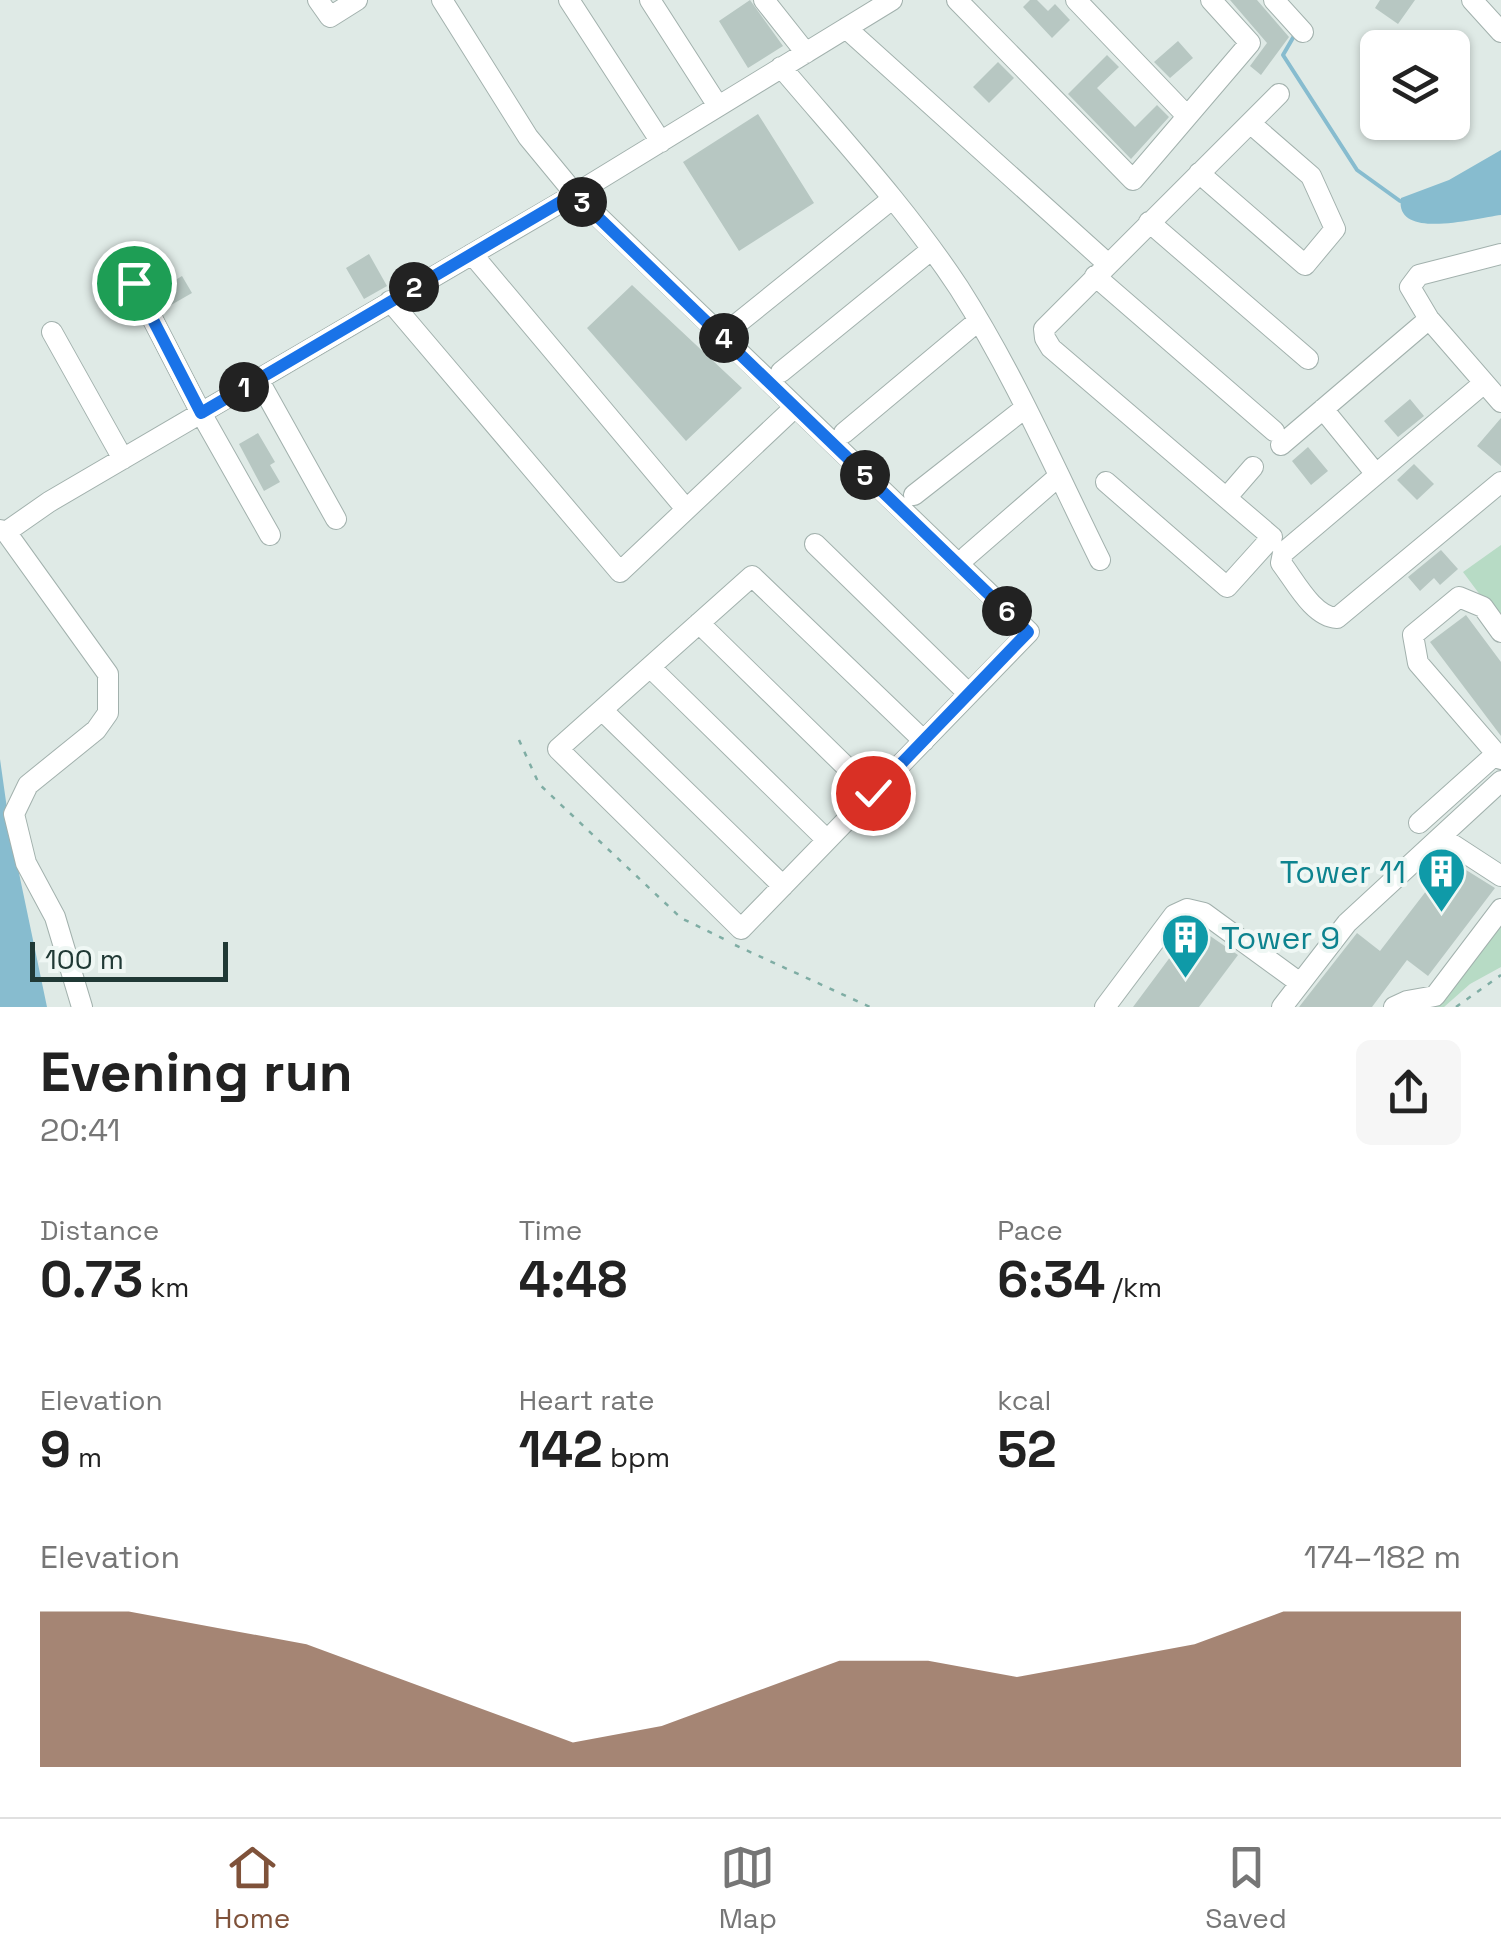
<!DOCTYPE html>
<html lang="en">
<head>
<meta charset="utf-8">
<style>
	body { margin:0; font-family:"Space Grotesk",sans-serif; background:#f6f6f6; color:#222; height:100vh; display:flex; flex-direction:column; font-size:38px; white-space:nowrap }
	* { box-sizing:border-box; margin:0 }
	p { font-size:32px; color:#767676 }
	.icon { flex:none; width:55px; height:55px; fill:none; stroke:currentColor; stroke-width:2; stroke-linecap:round; stroke-linejoin:round }
	.map { position:relative; height:1007px; overflow:hidden }
	.side { display:flex; flex-direction:column; background:#fff; flex:1 }
	.side>* { flex:none }
	.tools { position:absolute; left:1360px; top:30px; display:grid; gap:20px }
	.tools a { display:grid; place-items:center; width:110px; height:110px; border-radius:15px; background:#fff; box-shadow:0 2px 8px #0004; font-size:50px }
	.scale { position:absolute; left:30px; bottom:25px; width:198px; box-sizing:border-box; padding-left:10px; border:5px solid #203935; border-top:0; font-size:28px; line-height:35px; white-space:nowrap; color:#203935; -webkit-text-stroke:8px #eff7f4; paint-order:stroke }
	.pin { position:absolute; display:grid; place-items:center; width:85px; height:85px; color:#fff; margin:-42px; border:5px solid #fff; border-radius:50%; box-shadow:0 2px 10px #0007 }
	.km { position:absolute; width:50px; height:50px; margin:-25px; border-radius:50%; background:#222; color:#fff; font-size:28px; line-height:50px; text-align:center }
	.round { display:grid; place-items:center; flex:none; width:105px; height:105px; border-radius:15px; background:#f6f6f6 }
	.headline { display:flex; align-items:center; justify-content:space-between; height:170px; padding:0 40px }
	h1 { font-size:55px; font-weight:800; line-height:75px }
	.figures { display:grid; grid-template-columns:repeat(3,1fr); gap:15px; height:170px; padding:10px 40px }
	.figures div { display:grid; align-content:center }
	.figures b { font-size:50px; font-weight:800 }
	.figures small { font-size:28px; font-weight:400 }
	.figures p { font-size:28px }
	.chart { height:280px; padding:20px 40px }
	.chart p { display:flex; justify-content:space-between }
	.chart svg { width:100%; height:180px; margin-top:10px; fill:#7f523a; opacity:.7 }
	.menu { display:flex; justify-content:space-around; align-items:center; height:140px; border-top:2px solid #e0e0e0; background:#fff; font-size:28px; color:#767676 }
	.menu a { display:grid; justify-items:center; gap:5px }
	.menu .current { color:#7f523a }
	.map>svg:first-child { display:block }
	.green { fill:#b7dbc5 }
	.water { fill:#87bccf }
	.lines { fill:none; stroke-linecap:round; stroke-linejoin:round }
	.stream { stroke:#87bccf; stroke-width:4 }
	.building { fill:#b7c7c2 }
	.minor-casing { stroke:#a2b1ad; stroke-width:22 }
	.path { stroke:#7fada4; stroke-width:2.5; stroke-dasharray:5 8; stroke-linecap:butt }
	.minor { stroke:#fff; stroke-width:20 }
	.route-casing { stroke:#fff; stroke-width:20 }
	.route { stroke:#1a73e8; stroke-width:12 }
	.labels { text-anchor:middle; stroke-width:8; stroke-linejoin:round; paint-order:stroke }
	.culture-label { font-size:32px; fill:#0d838f; stroke:#eff7f4; text-anchor:end }
</style>
</head>
<body>
<div class="map">
<svg width="1501" height="1007" viewBox="0 0 1501 1007">
	<rect width="100%" height="100%" fill="#dfeae6"/>
	<path class="green" d="M1501,545v78l-38,-51z
		M1501,921v46l-31,17 -26,23h-19l14,-2z"/>
	<path class="water" d="M1501,150v65c-25,3 -107,26 -100,-17l48,-18z
		M0,759l10,71 37,177h-47z"/>
	<g class="lines">
		<path class="stream" d="M1294,36l-11,19 74,115 43,31"/>
	</g>
	<path class="building" d="M750,0l33,46 -35,22 -29,-47z
		M1030,0h7l11,11 7,-7 15,16 -18,18 -29,-31z
		M1230,0h27l32,37 -28,38 -11,-9 17,-23z
		M1380,0h35l-17,24 -23,-16z
		M1178,41l15,17 -23,20 -16,-16z
		M1107,55l12,12 -22,21 38,39 22,-22 12,12 -38,42 -63,-65z
		M998,62l16,16 -25,25 -16,-16z
		M758,114l56,89 -75,48 -56,-89z
		M369,254l18,32 -23,13 -18,-31z
		M182,276l10,17 -28,16 -10,-16z
		M632,285l110,103 -56,53 -99,-113z
		M1410,399l14,17 -26,21 -14,-16z
		M1501,418v48l-24,-20z
		M258,433l17,29 -5,3 10,17 -16,9 -25,-47z
		M1308,447l20,24 -17,14 -19,-24z
		M1414,464l20,20 -17,16 -20,-20z
		M1441,550l17,19 -18,16 -6,-7 -14,13 -12,-14z
		M1466,615l35,47v74l-71,-94z
		M1450,860l45,28 -67,88 -21,-16 -35,47h-73l58,-74 23,18z
		M1194,925l44,30 -39,52h-66z"/>
	<g class="lines">
		<defs>
			<path id="minor" d="M318,0l12,17 27,-17
				M442,0l86,137 47,57 454,438 -288,297 -183,-180 194,-173 172,165
				M569,0l92,142
				M650,0l68,106
				M764,0l42,53
				M957,0l176,180 117,-137 -39,-43
				M1076,0l111,116
				M1274,0l29,32
				M1472,0l29,32
				M846,28l262,236
				M781,67c61,72 126,142 178,221 55,86 96,181 141,272
				M1199,173l106,92 30,-36 -24,-53 -61,-53
				M1149,222l159,137
				M472,254l214,255
				M1501,254l-82,21 -9,12 19,32 72,83
				M1095,276l179,155
				M134,283l67,130 69,122
				M390,301l230,271 175,-165
				M738,323l154,-124
				M52,332l71,127
				M781,372l150,-122
				M258,379l78,140
				M1484,383l-201,170 -2,10c14,18 32,54 56,55l164,-136
				M1323,409l53,65
				M844,433l134,-112
				M1281,445l148,-126
				M1106,482l121,105 45,-50 -221,-189 -6,-10 -1,-9 235,-235
				M914,495l111,-87
				M1227,497l26,-30
				M0,530l6,2 102,142v39l-12,17 -68,55 -14,29 12,49 29,54 27,90
				M6,532l43,-30 526,-308 317,-194
				M815,544l154,150
				M967,556l92,-80
				M699,623l174,170
				M1501,632l-18,-25 -24,-10 -46,38 5,28 83,96
				M650,667l177,173
				M602,710l181,176
				M1419,823l77,-69
				M1441,837l60,39
				M1105,1007l69,-92 13,-6 17,4 96,70
				M1282,1007l65,-84 154,-142
				M1394,1007l13,-6 28,-5 66,-87"/>
		</defs>
		<use href="#minor" class="minor-casing"/>
		<path class="path" d="M519,740l20,44 142,134 47,23
			M735,945l135,62
			M1456,1007l45,-32"/>
		<use href="#minor" class="minor"/>
	</g>
	<g class="lines">
		<defs>
			<path id="route" d="M134,283l67,130 373,-219 454,438 -155,161"/>
		</defs>
		<use href="#route" class="route-casing"/>
		<use href="#route" class="route"/>
	</g>
	<defs>
		<symbol id="building-pin" viewBox="-11 -11 22 30"><path d="M0 17L-7.5 6A9.5 9.5 0 1 1 7.5 6Z" fill="#0f9aa8" stroke="#eff7f4"/><path d="M-4-6H4V6H1V3H-1V6H-4ZM-2.5-4.3h1.7v1.8h-1.7ZM.8-4.3h1.7v1.8H.8ZM-2.5-1h1.7V.8h-1.7ZM.8-1h1.7V.8H.8Z" fill="#fff"/></symbol>
	</defs>
	<g fill-rule="evenodd">
		<use href="#building-pin" x="1414" y="844" width="55" height="75"/>
		<use href="#building-pin" x="1158" y="910" width="55" height="75"/>
	</g>
	<g class="labels">
		<g class="culture-label">
			<text x="1406" y="883">Tower 11</text>
			<text x="1221" y="949" text-anchor="start">Tower 9</text>
		</g>
	</g>
</svg>
<div class="tools">
<a><svg class="icon" aria-label="layers" viewBox="0 0 24 24"><path d="M12 4l9 5-9 5-9-5zM3 14l9 5 9-5"/></svg></a>
</div>
<div class="scale">100 m</div>
<div class="pin" style="left:134px;top:283px;background:#1e9e55"><svg class="icon" aria-label="arrive" viewBox="0 0 24 24"><path d="M6 21V4h12l-3 4 3 4H6"/></svg></div>
<div class="pin" style="left:873px;top:793px;background:#d93025"><svg class="icon" aria-label="check" viewBox="0 0 24 24"><path d="M5 12l5 5 9-10"/></svg></div>
<b class="km" style="left:244px;top:387px">1</b>
<b class="km" style="left:414px;top:287px">2</b>
<b class="km" style="left:582px;top:202px">3</b>
<b class="km" style="left:724px;top:338px">4</b>
<b class="km" style="left:865px;top:475px">5</b>
<b class="km" style="left:1007px;top:611px">6</b>
</div>
<section class="side">
<div class="headline"><div><h1>Evening run</h1><p>20:41</p></div><a class="round"><svg class="icon" aria-label="share" viewBox="0 0 24 24"><path d="M12 15V3M7 8l5-5 5 5M5 13v7h14v-7"/></svg></a></div>
<div class="figures">
<div><p>Distance</p><b>0.73<small> km</small></b></div>
<div><p>Time</p><b>4:48</b></div>
<div><p>Pace</p><b>6:34<small> /km</small></b></div>
</div>
<div class="figures">
<div><p>Elevation</p><b>9<small> m</small></b></div>
<div><p>Heart rate</p><b>142<small> bpm</small></b></div>
<div><p>kcal</p><b>52</b></div>
</div>
<div class="chart"><p><span>Elevation</span>174–182 m</p>
<svg viewBox="0 0 160 44" preserveAspectRatio="none"><path d="M0 44V6L10 6L20 10L30 14L40 22L50 30L60 38L70 34L80 26L90 18L100 18L110 22L120 18L130 14L140 6L150 6L160 6V44z"/></svg>
</div>
</section>
<nav class="menu">
<a class="current"><svg class="icon" aria-label="home" viewBox="0 0 24 24"><path d="M3 11l9-7 9 7M6 9v11h12V9"/></svg>Home</a>
<a><svg class="icon" aria-label="map" viewBox="0 0 24 24"><path d="M3 6l6-2 6 2 6-2v14l-6 2-6-2-6 2zM9 4v14M15 6v14"/></svg>Map</a>
<a><svg class="icon" aria-label="saved" viewBox="0 0 24 24"><path d="M7 4h10v16l-5-4-5 4z"/></svg>Saved</a>
</nav>
</body>
</html>
